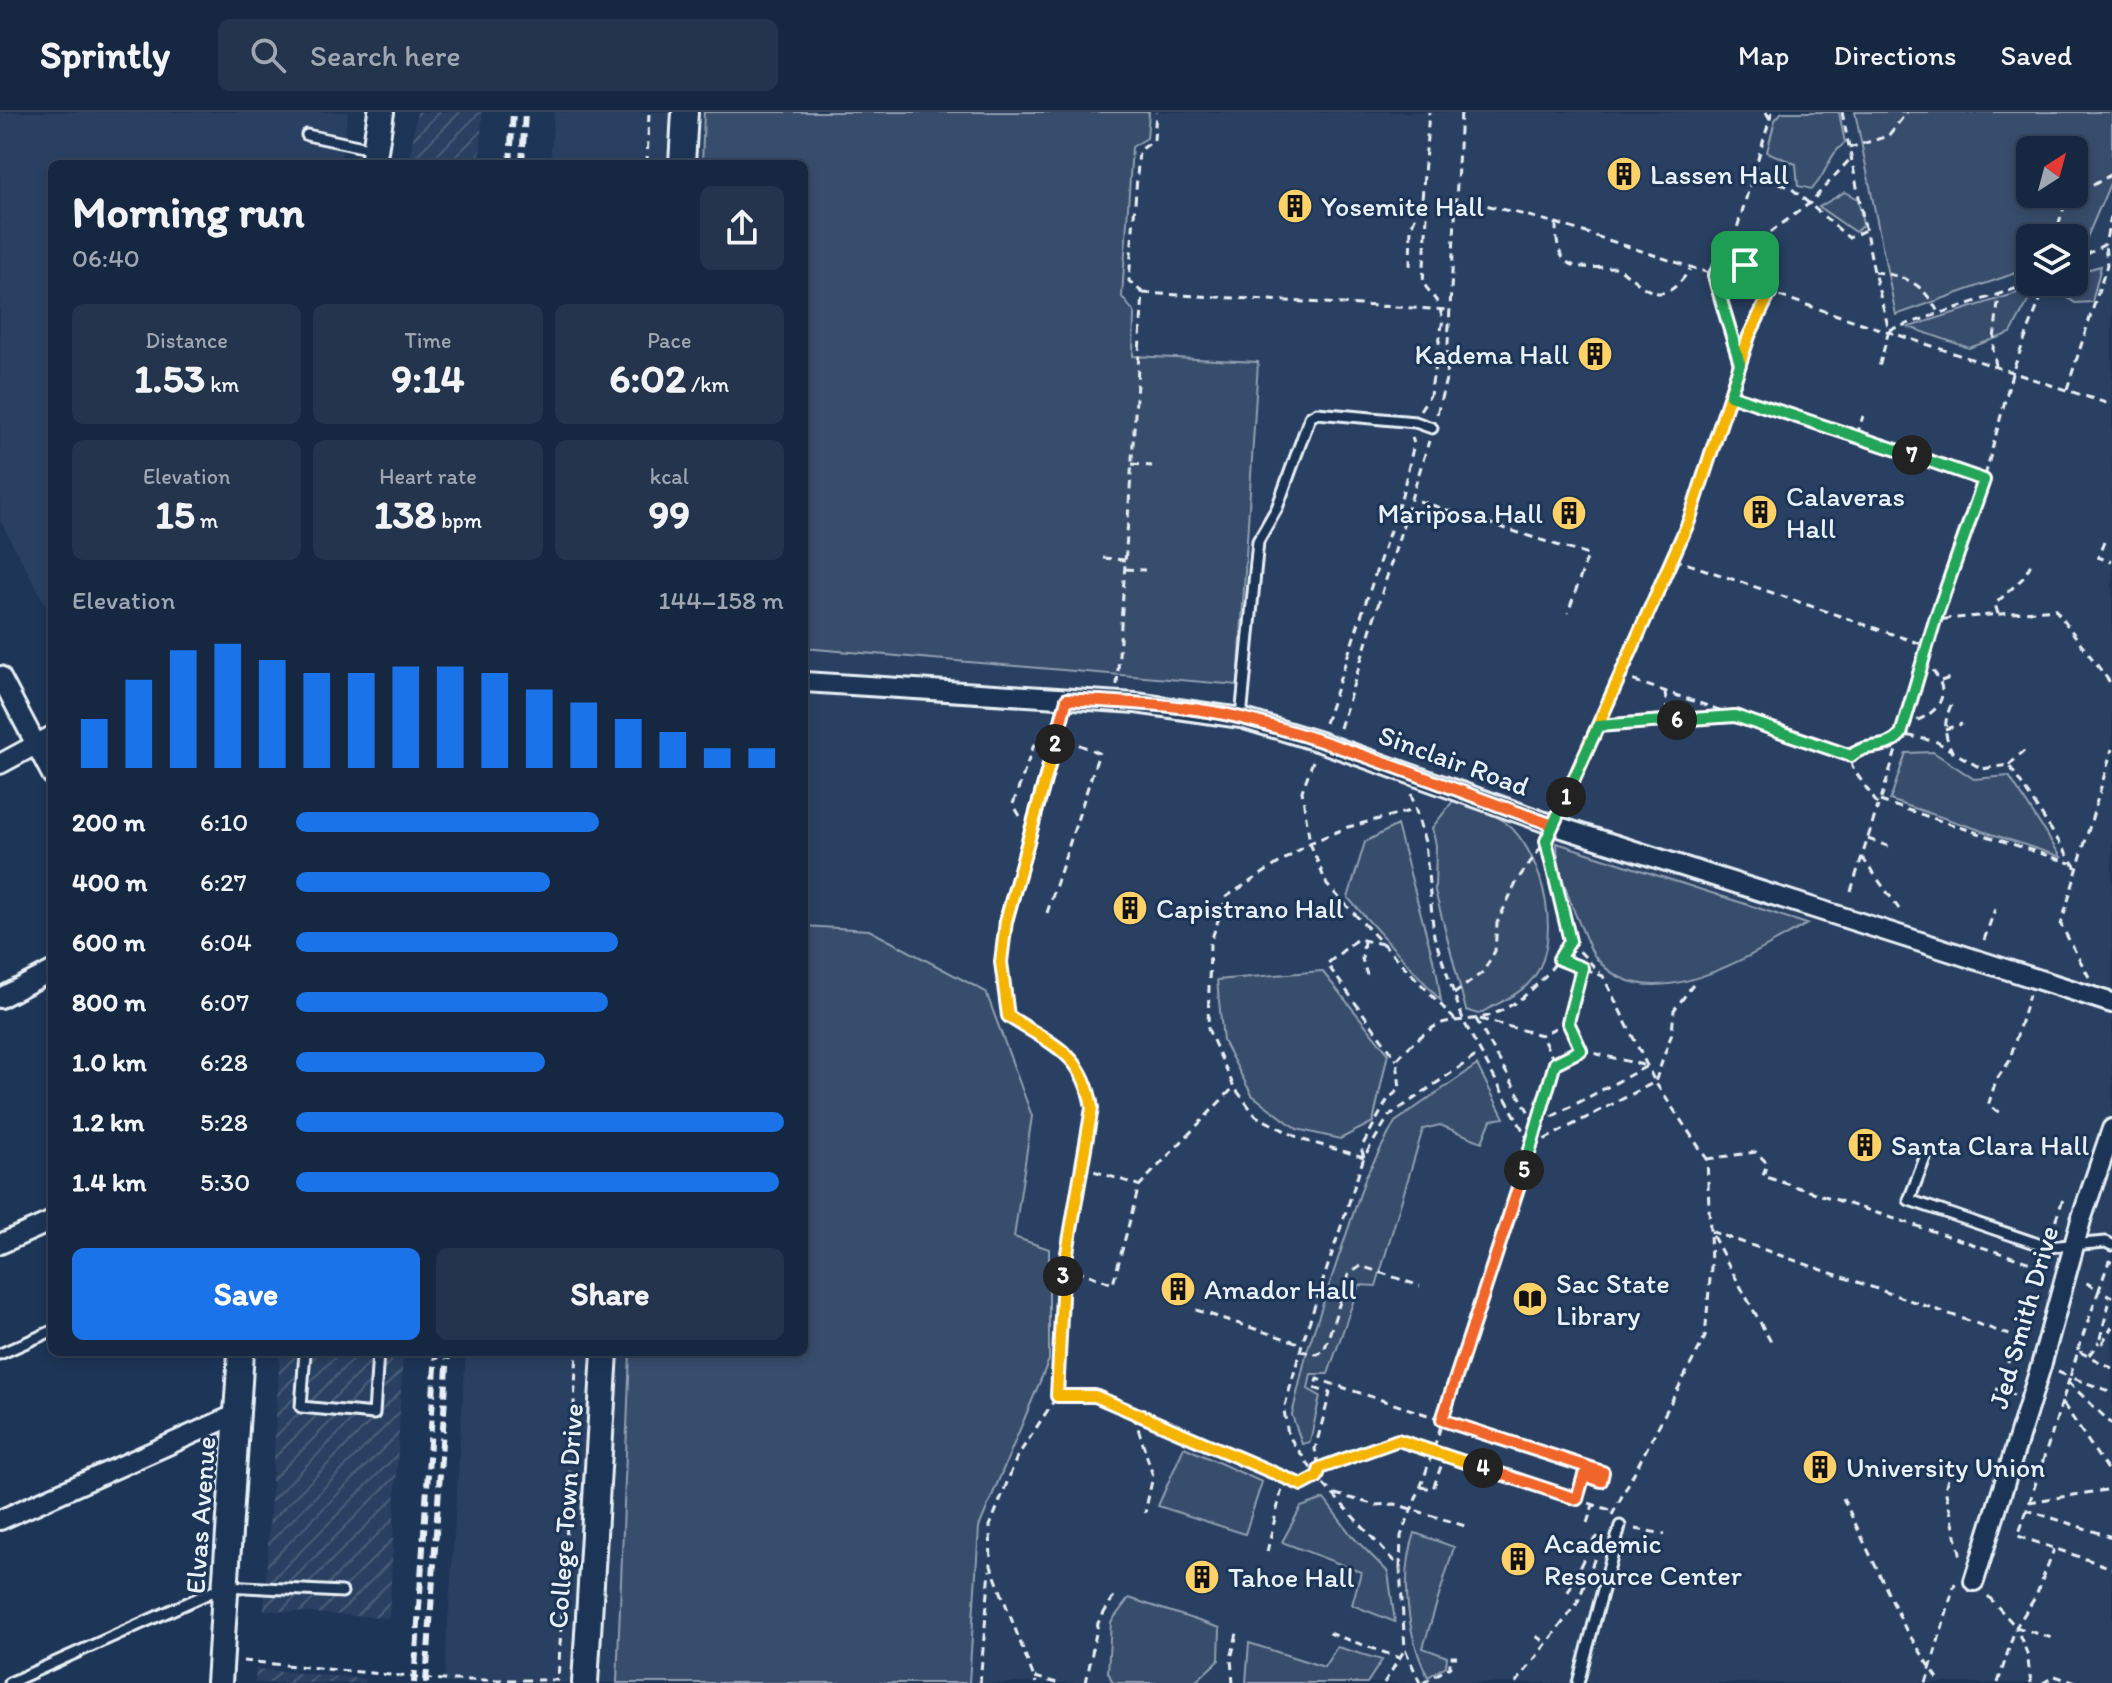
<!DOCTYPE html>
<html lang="en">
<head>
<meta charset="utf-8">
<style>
	body { margin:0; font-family:Itim,sans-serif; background:#23344c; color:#f1f3f6; height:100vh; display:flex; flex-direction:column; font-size:30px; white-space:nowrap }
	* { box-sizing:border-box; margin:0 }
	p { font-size:26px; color:#9ea6b1 }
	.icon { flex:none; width:44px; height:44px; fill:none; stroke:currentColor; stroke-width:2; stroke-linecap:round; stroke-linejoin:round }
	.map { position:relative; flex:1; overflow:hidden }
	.drawer { position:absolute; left:48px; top:48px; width:760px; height:1196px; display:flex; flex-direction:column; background:#162841; border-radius:12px; box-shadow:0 4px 12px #0003,0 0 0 2px #35445a }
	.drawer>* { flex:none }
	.needle { width:52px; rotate:36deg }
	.tools { position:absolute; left:2016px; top:24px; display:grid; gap:16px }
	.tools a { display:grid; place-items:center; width:72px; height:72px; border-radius:12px; background:#162841; box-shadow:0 4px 12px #0003,0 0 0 2px #35445a; font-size:40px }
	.pin { position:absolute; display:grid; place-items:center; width:68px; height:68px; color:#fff; margin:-34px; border-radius:16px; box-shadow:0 4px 12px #0006 }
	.km { position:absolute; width:40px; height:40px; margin:-20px; border-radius:50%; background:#222; color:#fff; font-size:22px; line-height:40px; text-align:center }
	.round { display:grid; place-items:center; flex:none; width:84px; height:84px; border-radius:12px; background:#23344c }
	.headline { display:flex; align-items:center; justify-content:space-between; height:136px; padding:0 24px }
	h1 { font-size:44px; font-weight:700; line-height:60px }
	.figures { display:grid; grid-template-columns:repeat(3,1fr); gap:12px; height:136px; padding:8px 24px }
	.figures div { display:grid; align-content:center; border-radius:12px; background:#23344c; text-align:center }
	.figures b { font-size:40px; font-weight:700 }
	.figures small { font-size:22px; font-weight:400 }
	.figures p { font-size:22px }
	.chart { height:224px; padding:16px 24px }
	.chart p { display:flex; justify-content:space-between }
	.chart svg { width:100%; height:144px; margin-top:8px; stroke:#1a73e8; stroke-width:6 }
	.action { display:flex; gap:16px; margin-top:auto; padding:16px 24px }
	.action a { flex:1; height:92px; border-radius:12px; background:#1a73e8; color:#fff; font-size:32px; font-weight:700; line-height:92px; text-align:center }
	.action a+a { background:#23344c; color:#f1f3f6 }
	ul { padding:0 24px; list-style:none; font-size:26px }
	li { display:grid; grid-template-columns:128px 96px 1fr; align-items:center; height:60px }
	li i { height:20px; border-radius:10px; background:#1a73e8 }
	header { display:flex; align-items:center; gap:48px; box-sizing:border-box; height:112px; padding:0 40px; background:#162841; border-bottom:2px solid #35445a }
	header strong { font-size:38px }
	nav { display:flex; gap:44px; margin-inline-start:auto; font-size:28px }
	.search { width:560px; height:72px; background:#23344c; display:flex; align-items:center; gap:20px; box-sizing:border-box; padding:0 28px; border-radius:12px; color:#9ea6b1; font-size:30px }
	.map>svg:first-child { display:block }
	.built { fill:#2a4162; fill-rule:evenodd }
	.industrial { fill:url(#industrial-furrows) }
	.green { fill:#374d6c; stroke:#909fb2; stroke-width:2; fill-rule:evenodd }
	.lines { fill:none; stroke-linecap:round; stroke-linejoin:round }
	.lane-casing { stroke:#e8f1f8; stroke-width:15 }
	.street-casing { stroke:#e8f1f8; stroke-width:24 }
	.secondary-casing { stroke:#e8f1f8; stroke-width:30 }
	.path { stroke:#e8f1f8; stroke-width:3; stroke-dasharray:8 6; stroke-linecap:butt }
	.lane { stroke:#1d3557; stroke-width:9 }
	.street { stroke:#1d3557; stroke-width:18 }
	.secondary { stroke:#1d3557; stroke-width:24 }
	.rail { stroke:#e8f1f8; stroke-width:6; stroke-dasharray:12 6; stroke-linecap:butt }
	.split-1-casing { stroke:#fff; stroke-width:16 }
	.split-2-casing { stroke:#fff; stroke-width:16 }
	.split-3-casing { stroke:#fff; stroke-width:16 }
	.split-4-casing { stroke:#fff; stroke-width:16 }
	.split-5-casing { stroke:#fff; stroke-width:16 }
	.split-6-casing { stroke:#fff; stroke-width:16 }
	.split-7-casing { stroke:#fff; stroke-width:16 }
	.split-8-casing { stroke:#fff; stroke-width:16 }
	.split-1 { stroke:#f5b400; stroke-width:10 }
	.split-2 { stroke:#f0652b; stroke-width:10 }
	.split-3 { stroke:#f5b400; stroke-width:10 }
	.split-4 { stroke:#f5b400; stroke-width:10 }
	.split-5 { stroke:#f0652b; stroke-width:10 }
	.split-6 { stroke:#22a559; stroke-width:10 }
	.split-7 { stroke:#22a559; stroke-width:10 }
	.split-8 { stroke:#22a559; stroke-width:10 }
	.labels { text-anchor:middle; stroke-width:6; stroke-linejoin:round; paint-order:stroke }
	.poi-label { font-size:28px; fill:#e8f1f8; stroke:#1d3557; text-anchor:start }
	.street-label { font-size:28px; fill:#e8f1f8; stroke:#1d3557 }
</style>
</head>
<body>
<header>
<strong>Sprintly</strong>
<div class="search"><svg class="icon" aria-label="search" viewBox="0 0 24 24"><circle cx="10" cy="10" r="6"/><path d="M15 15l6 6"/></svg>Search here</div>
<nav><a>Map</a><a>Directions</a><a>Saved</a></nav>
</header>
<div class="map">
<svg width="2112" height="1571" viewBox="0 0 2112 1571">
	<defs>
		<pattern id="industrial-furrows" width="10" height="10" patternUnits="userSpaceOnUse" patternTransform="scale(2)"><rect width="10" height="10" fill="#2a4162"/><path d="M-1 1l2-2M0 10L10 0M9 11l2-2" fill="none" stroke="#495d79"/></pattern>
	</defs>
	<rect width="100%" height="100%" fill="#1d3557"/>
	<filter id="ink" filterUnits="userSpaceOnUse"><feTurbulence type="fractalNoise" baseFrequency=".0125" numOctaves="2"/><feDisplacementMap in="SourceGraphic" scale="16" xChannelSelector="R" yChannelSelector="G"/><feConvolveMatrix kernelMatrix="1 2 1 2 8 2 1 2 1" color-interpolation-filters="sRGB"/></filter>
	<g filter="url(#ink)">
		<path class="built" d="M0,0h348l-8,52h-288v452l-52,-95z
			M554,0h1558v1571h-1668l22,-331h338v-1188h-254zM2030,38h44v44h-44zM2030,126h44v44h-44z"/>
		<path class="industrial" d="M417,0h65l-2,52h-71z
			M280,1240h123l-14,266 -125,-8z
			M256,1557l109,10 -1,4h-109z"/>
		<path class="green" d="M704,0h445l-2,26 -15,9 -10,150 12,15 -1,44 125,6 -20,323 -434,-37v-484h-102z
			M1782,0h57l6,31c-17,11 -18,32 -33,46l-14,-3 -2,-22 -29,-12 8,-32z
			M1855,0h257v67l-30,70 -8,3v-14h-44v30l-134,47zM2030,38h44v44h-44z
			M1845,80l13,7 5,26 -8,7 -36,-25z
			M2101,154l-9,36 -17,1 -17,-12 2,-9h14v-9z
			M2036,175l-25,46 -42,15 -60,-21z
			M1933,640l41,27 35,-3 52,81 -171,-57 16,-47z
			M1453,689c15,6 39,11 52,21 39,30 62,126 22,163 -12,12 -33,20 -48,29l-13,-4 -31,-119 1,-46 -4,-17z
			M1397,713l40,149 4,27 -93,-103 17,-56z
			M1557,731l250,81c-55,30 -158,99 -211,34 -7,-9 -11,-23 -16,-33 -11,-25 -23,-55 -23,-82z
			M804,814l65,4 117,62 46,124 -18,121 35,12v111l-70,167 -10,156h-352l13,-331h174z
			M1322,859l66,82 -15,69 -33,17 -43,-10 -45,-34 -29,-54 -6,-61z
			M1477,953l27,53 -13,2 -9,22 -42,-17 -17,4 -47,157 -17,-1 -31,89h-17l-3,15 12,7 -10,46 -8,2 -10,-29 15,-64 59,-175 29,-54z
			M1184,1335l78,35 -17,52 -87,-28z
			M1324,1387l28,37 36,36 7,50 -43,-17 9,-33 -79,-30 19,-35z
			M1415,1421l39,14 -31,101 24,9 -1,9 -18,11c-21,-40 -28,-101 -13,-144z
			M1129,1486l91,30 -1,32 -25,23h-81l-5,-11 3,-50z
			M1249,1531l75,24 13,-20 45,13 -15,23h-121z"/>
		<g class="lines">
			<defs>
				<path id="lane" d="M307,23l65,14
					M1241,606l17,-177 19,-33 33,-91 7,-4 98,9 17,6
					M1006,809l61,-222
					M1928,1038l-19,50 138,47 59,-5 6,3
					M305,1240l-4,55 73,7 4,-62
					M0,1242l52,-23
					M9,1571l216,-97 117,6
					M1578,1571l42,-157"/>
				<path id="street" d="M0,564l52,99
					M804,570l332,21 105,15 79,24 233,83 559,178
					M0,652l52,-28
					M0,886l52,-27
					M0,1132l52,-23
					M0,1408l237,-106
					M1974,1469l67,-215 40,-146 31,-91"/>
				<path id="secondary" d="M373,52l8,-52
					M682,52l3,-52
					M219,1571l22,-331
					M585,1571l20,-331"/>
			</defs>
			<use href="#lane" class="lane-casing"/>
			<use href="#street" class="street-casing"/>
			<use href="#secondary" class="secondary-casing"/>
			<path class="path" d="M1766,0l4,7
				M1772,0l-40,133 38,48 342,112
				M1842,0l32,160 15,58 -11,41
				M1849,36l39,-12 19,-24
				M647,52l2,-52
				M1754,60l37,16 58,50 16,-8
				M1474,90l82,21 214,70 -21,43 -60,185 -129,288
				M1556,111c0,52 20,44 62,44 29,23 44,44 72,2
				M2054,126l12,-37 46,-27
				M1732,133l-18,31 26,88
				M2074,150l31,-18 7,-31
				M1745,153l22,-30 43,-32 41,-45
				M1410,154l1,-39 11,-27 7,-88
				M1874,160c33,4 49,11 65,42
				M2047,170l-34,88 -29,110 -49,140 120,-11 57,76
				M1143,181l307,17
				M1889,218l147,-48
				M1996,254l-3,-17 6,-55
				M2067,277l40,-124 -2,-21
				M1730,283l254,85
				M1420,298l10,-15 13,-76 -5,-16 -15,-20 5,-83
				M1437,302l9,-35 15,-267
				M1857,323l6,-19
				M1132,352l20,2
				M1419,389l169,54 -20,58
				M2104,430l-6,15 14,5
				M1103,446l22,2
				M1674,447l253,87
				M1125,457l20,1
				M1998,502l-3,-10 29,-27 9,-17
				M1935,508l-34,114 36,8 45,27 27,-4 67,103
				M1620,564l114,39
				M1941,569l9,-3
				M1117,573l26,-392 -14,-12 10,-130 15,-11 2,-28
				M1665,580l3,28
				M1951,593c-8,18 -7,31 2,48
				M1325,611l77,-228 12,-51 -2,-7
				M1904,613c40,-11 52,-35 19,-65
				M1598,614l137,-10 116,40 1,11 26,38
				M1340,616l89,-287
				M1945,617l17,-5
				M1852,643c14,-12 34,-4 47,-18
				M1313,649l-11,30 8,52 17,42 131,138
				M2009,653l15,-14
				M1411,682l14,48 9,94 20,58 10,28 67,123
				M1881,687l20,-65
				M1880,689l190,62
				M1020,704l-7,-12 23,-65 5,-1
				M1868,727l25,9
				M1862,745l37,52
				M1851,779l27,-85
				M1047,801l52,-160 -29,-12
				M1004,824l-3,26 7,54c44,28 75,36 84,92l-29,157 -6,131 -40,61 -27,69 1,40 45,117
				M1984,828l11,-31
				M1364,829l-2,18 5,16
				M1570,829l30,32
				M1383,832l-26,-5 -30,25 70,96
				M1559,847l44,17 52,106 52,77 3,72 61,111
				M2089,865l-28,-52 51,-176
				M1454,882l29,-22 12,-21 2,-28 21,-44 27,-37
				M1476,907l60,106 111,-59
				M1480,907l61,16 14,28 26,-13 -13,-28 -27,13
				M1568,910l14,-54
				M1581,938l66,16
				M1999,1000l-11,-6 8,-26 13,-18 20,-67
				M1532,1034l123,-64 17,-49 2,-23 19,-25
				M1364,1045l-61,-17 -47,-24 -22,-29 -26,-58 2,-85 16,-47 84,-54 38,-16 66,-17
				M1364,1045l-3,-9 27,-49 12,-10 -3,-29c8,-11 35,-36 49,-38 14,-2 28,-2 42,-6 36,-12 64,-44 82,-75l-24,-100
				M1707,1047l49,-7 11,11 -4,13 277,90 2,-6
				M1081,1055l57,18
				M2051,1122l12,-35 4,1
				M2112,1150l-3,-1 -10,29 13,7
				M1063,1153l50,19 26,-98 95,-99
				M2109,1192l-10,38 3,1 10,-16
				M1196,1198l106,34
				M2078,1238l21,-60 -14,-8
				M1300,1239l17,3 7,-3 25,-77 12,-8 59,20
				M2089,1243l10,-13
				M2112,1256l-34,-17 -8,26 42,15
				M2058,1260l12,5 -8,25 50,75
				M2068,1270l44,42
				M1996,1277l18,6
				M2000,1278l11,-38
				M1057,1284h38l207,89 15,-8 3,-9 78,-28 215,71
				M2062,1290l-35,108 85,27
				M1134,1303l19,61 -8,37
				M1319,1354l-4,-17 15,-56 -16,-5 3,-9 286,93 -2,9 -17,-6 -7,24
				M1948,1367l-3,10 16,68
				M1421,1375l12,2 12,-34
				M1335,1382l41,11 19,-1 70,22
				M1843,1386l63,132 35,53
				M2029,1390l83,-13
				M2027,1398l-9,26 94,32
				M1612,1403l93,-178 6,-70 -1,-36 317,110
				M1587,1411l6,-18
				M1635,1417l30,5
				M1267,1440l17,-72
				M1400,1456l1,-32 23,-58 108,-332 23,-83
				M1568,1480l23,-49 11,-10
				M1988,1484l28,31 36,11
				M1329,1521l71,25
				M1536,1524l11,8
				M243,1549l201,19h114l19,-328
				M1035,1565l22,6
				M980,1571l10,-113
				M1086,1571l12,-60 17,-29
				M1233,1571l-2,-24 6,-26
				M1384,1571l21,-34
				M1420,1571l-15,-34 -5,-81 -83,-91 -29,-42 -4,-25 18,-66 62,-187 25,-41 91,-63
				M1423,1571l27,-16v-10h7
				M1516,1571l61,-79 19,-49
				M1926,1571l29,-100
				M1998,1571l17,-54
				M2031,1571l-4,-30 -11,-26 20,-31 18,-47
				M2043,1571l12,-7 21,7"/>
			<use href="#lane" class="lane"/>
			<use href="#street" class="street"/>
			<use href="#secondary" class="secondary"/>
			<path class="rail" d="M510,52l3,-52
				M522,52l3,-52
				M414,1571l22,-331
				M426,1571l22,-331"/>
		</g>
	</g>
	<g class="lines" filter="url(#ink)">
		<defs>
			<path id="split-1" d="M1566,685l123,-276 60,-185 21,-43 -25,-28"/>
			<path id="split-2" d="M1055,632l12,-45c58,4 119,5 175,19 106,27 208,71 311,107l13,-28"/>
			<path id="split-3" d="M1055,632l-49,177 -5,41 7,54c44,29 75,36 84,92l-29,168"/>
			<path id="split-4" d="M1063,1164l-6,120h38l207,89 15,-8 3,-9 78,-28 85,28"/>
			<path id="split-5" d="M1483,1356l94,31 7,-24 17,6 2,-9 -161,-52 82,-250"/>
			<path id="split-6" d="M1524,1058l31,-107 26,-13 -13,-28 14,-54 -23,-9 11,-18 -24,-100 52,-115 79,-6"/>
			<path id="split-7" d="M1677,608l58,-4 116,40c16,-15 33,-3 50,-22l34,-114 49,-140 -72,-25"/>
			<path id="split-8" d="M1745,153l-13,-20 -18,31 26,88 -10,31 182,60"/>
		</defs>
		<use href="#split-1" class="split-1-casing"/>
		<use href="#split-2" class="split-2-casing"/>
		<use href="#split-3" class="split-3-casing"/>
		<use href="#split-4" class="split-4-casing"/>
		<use href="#split-5" class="split-5-casing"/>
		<use href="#split-6" class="split-6-casing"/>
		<use href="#split-7" class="split-7-casing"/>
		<use href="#split-8" class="split-8-casing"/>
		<use href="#split-1" class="split-1"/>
		<use href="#split-2" class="split-2"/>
		<use href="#split-3" class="split-3"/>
		<use href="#split-4" class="split-4"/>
		<use href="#split-5" class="split-5"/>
		<use href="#split-6" class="split-6"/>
		<use href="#split-7" class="split-7"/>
		<use href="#split-8" class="split-8"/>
	</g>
	<defs>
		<symbol id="building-disc" viewBox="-11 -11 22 22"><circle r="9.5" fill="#ffd166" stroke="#1d3557"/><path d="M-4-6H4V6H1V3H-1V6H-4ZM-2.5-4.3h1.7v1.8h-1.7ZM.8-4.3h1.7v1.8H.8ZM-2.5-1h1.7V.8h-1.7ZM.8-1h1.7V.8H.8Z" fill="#111"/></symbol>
		<symbol id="library-disc" viewBox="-11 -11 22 22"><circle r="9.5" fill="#ffd166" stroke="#1d3557"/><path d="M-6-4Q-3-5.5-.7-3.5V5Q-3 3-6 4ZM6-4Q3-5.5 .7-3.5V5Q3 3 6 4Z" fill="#111"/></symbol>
	</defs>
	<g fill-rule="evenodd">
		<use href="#building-disc" x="1604" y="42" width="40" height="40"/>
		<use href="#building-disc" x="1275" y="74" width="40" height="40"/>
		<use href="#building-disc" x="1575" y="222" width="40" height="40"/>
		<use href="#building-disc" x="1740" y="380" width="40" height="40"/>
		<use href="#building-disc" x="1549" y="381" width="40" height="40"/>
		<use href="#building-disc" x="1110" y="776" width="40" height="40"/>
		<use href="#building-disc" x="1845" y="1013" width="40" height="40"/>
		<use href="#building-disc" x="1158" y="1157" width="40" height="40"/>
		<use href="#library-disc" x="1510" y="1167" width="40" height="40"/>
		<use href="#building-disc" x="1800" y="1335" width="40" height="40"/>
		<use href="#building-disc" x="1498" y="1427" width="40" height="40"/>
		<use href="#building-disc" x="1182" y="1445" width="40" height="40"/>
	</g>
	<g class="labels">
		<g class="poi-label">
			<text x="1650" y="72">Lassen Hall</text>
			<text x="1321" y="104">Yosemite Hall</text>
			<text x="1569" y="252" text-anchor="end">Kadema Hall</text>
			<text x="1786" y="394">Calaveras<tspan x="1786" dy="32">Hall</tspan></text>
			<text x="1543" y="411" text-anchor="end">Mariposa Hall</text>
			<text x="1156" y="806">Capistrano Hall</text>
			<text x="1891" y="1043">Santa Clara Hall</text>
			<text x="1556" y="1181">Sac State<tspan x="1556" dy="32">Library</tspan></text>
			<text x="1204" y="1187">Amador Hall</text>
			<text x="1846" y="1365">University Union</text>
			<text x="1544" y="1441">Academic<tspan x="1544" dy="32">Resource Center</tspan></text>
			<text x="1228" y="1475">Tahoe Hall</text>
		</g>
		<g class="street-label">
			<text transform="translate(1454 648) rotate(20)" y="10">Sinclair Road</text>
			<text transform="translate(2023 1205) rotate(-74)" y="10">Jed Smith Drive</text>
			<text transform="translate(200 1403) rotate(-86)" y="10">Elvas Avenue</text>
			<text transform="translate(565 1404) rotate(-86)" y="10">College Town Drive</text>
		</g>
	</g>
</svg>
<div class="tools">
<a><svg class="needle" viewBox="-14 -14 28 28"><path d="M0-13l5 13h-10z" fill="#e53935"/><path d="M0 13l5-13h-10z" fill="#9ea6b1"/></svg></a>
<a><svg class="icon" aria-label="layers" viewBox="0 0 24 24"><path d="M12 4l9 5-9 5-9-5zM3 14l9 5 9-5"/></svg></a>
</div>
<div class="pin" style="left:1745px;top:153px;background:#1e9e55"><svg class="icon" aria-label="arrive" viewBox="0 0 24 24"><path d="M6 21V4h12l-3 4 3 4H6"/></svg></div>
<b class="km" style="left:1566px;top:685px">1</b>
<b class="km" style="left:1055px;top:632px">2</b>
<b class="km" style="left:1063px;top:1164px">3</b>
<b class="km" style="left:1483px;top:1356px">4</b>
<b class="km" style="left:1524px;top:1058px">5</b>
<b class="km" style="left:1677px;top:608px">6</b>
<b class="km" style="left:1912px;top:343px">7</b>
<section class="drawer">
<div class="headline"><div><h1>Morning run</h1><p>06:40</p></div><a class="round"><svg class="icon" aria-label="share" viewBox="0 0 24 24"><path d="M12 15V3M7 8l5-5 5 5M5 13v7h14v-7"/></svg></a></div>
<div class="figures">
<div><p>Distance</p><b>1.53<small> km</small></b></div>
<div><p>Time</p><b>9:14</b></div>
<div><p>Pace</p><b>6:02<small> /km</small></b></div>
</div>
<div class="figures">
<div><p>Elevation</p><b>15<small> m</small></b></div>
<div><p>Heart rate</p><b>138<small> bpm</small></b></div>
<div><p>kcal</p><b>99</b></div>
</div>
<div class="chart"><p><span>Elevation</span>144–158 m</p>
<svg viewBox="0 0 160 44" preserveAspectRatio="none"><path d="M5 44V29M15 44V17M25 44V8M35 44V6M45 44V11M55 44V15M65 44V15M75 44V13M85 44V13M95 44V15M105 44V20M115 44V24M125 44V29M135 44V33M145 44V38M155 44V38"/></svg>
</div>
<ul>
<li><b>200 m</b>6:10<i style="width:62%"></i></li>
<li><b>400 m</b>6:27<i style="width:52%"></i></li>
<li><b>600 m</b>6:04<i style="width:66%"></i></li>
<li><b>800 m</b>6:07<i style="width:64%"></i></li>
<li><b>1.0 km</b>6:28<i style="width:51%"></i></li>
<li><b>1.2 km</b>5:28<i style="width:100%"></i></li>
<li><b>1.4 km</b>5:30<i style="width:99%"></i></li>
</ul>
<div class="action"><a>Save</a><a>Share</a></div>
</section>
</div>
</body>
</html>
